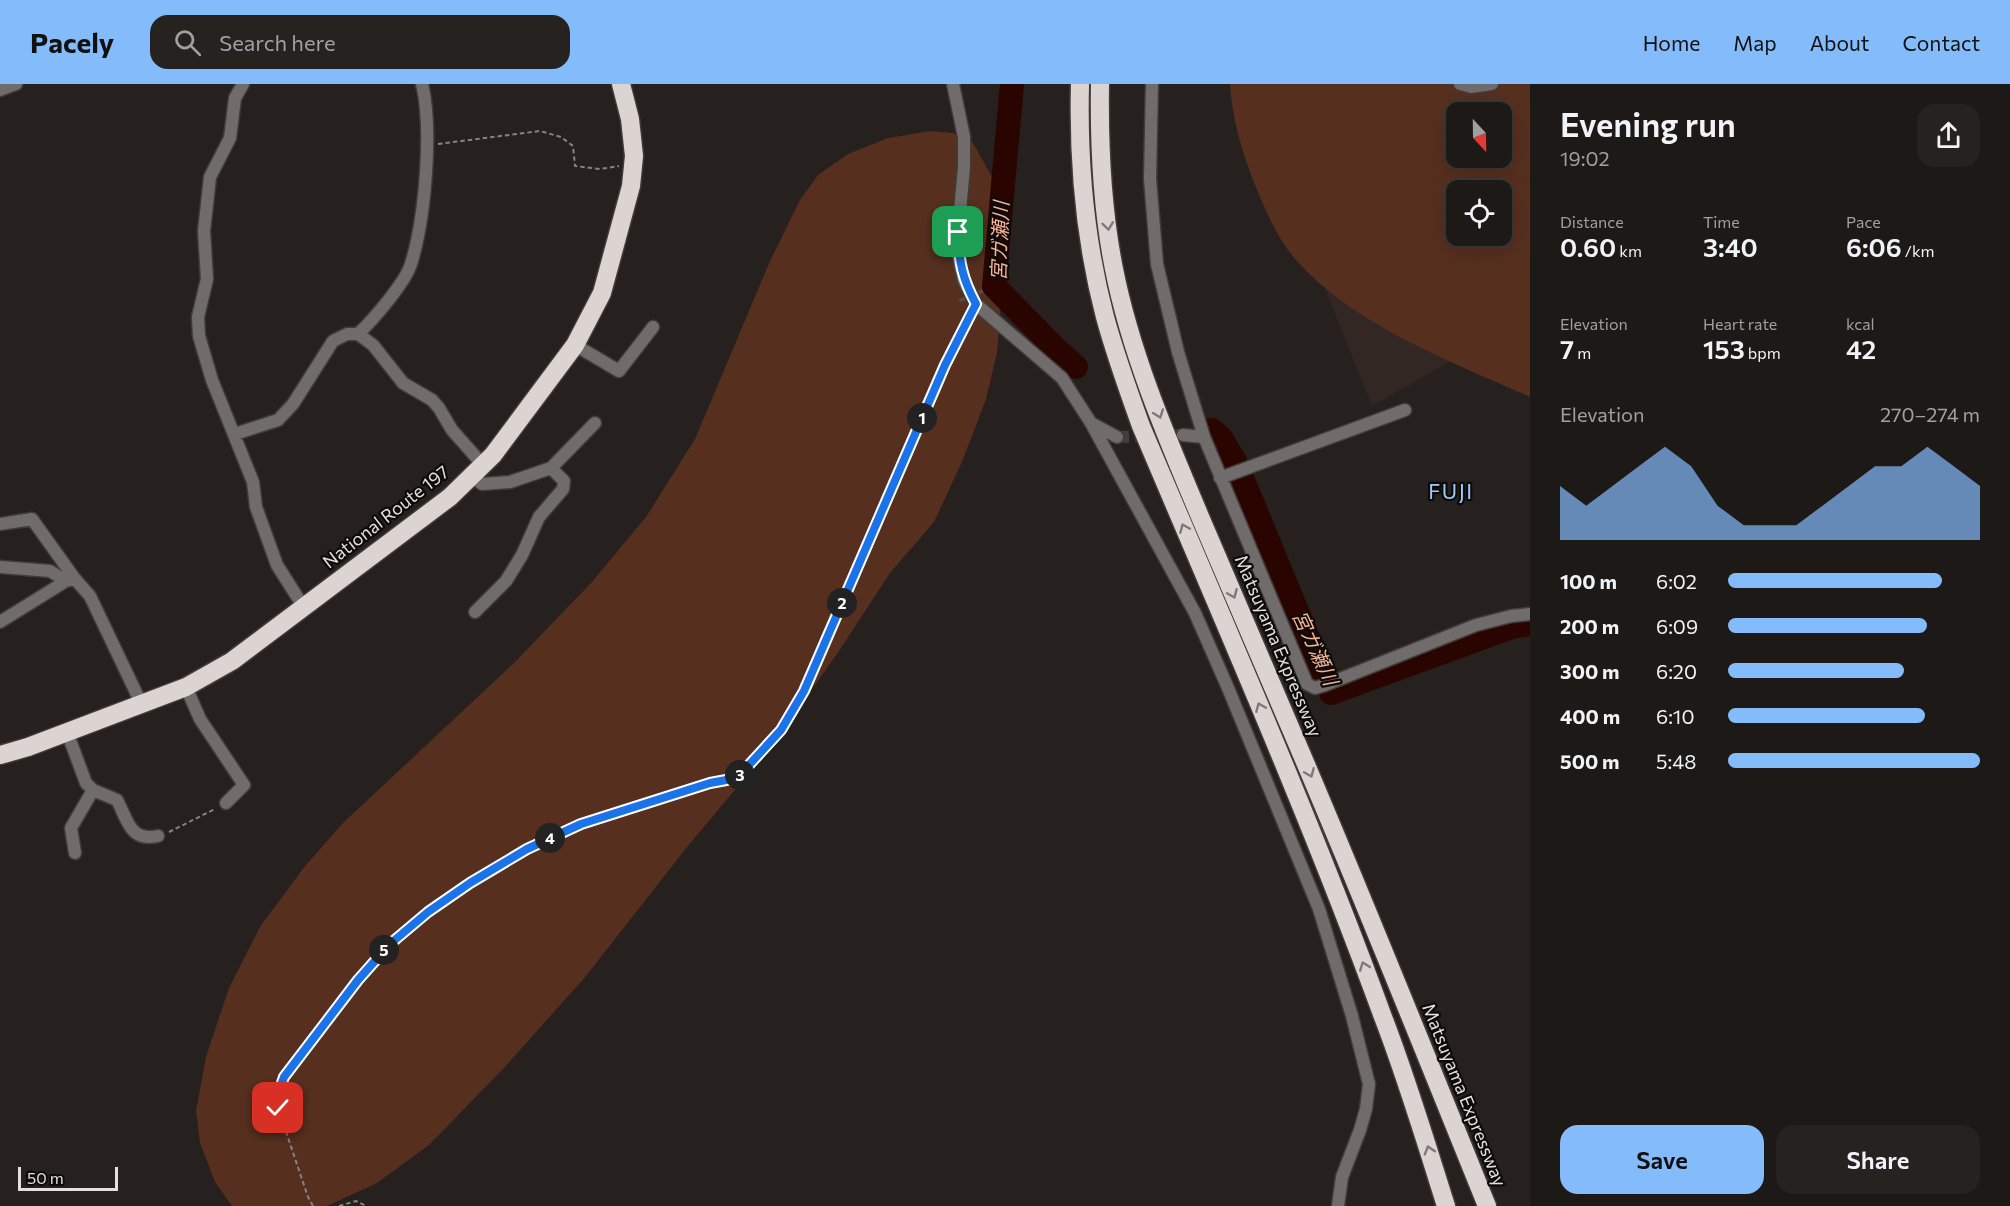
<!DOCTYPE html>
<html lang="en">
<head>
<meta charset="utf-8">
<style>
	body { margin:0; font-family:Commissioner,"Noto Sans JP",sans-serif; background:#252220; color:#f1f3f6; height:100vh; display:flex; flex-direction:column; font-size:22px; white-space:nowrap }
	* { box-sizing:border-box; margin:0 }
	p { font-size:20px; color:#a0a0a1 }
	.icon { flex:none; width:33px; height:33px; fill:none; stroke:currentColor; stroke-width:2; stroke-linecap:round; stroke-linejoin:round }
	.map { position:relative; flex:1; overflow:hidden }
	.panel { display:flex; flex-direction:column; background:#1c1917; width:480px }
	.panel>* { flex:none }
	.needle { width:39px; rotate:158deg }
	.buttons { position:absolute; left:1446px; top:18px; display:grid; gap:12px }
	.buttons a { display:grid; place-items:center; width:66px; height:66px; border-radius:12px; background:#1c1917; box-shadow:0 6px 24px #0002,0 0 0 2px #3a3836; font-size:30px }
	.scale { position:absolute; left:18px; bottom:15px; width:100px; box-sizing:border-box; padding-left:6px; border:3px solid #e4e1df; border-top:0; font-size:16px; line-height:21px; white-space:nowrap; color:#e4e1df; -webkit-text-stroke:4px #0d0b0a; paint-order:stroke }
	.pin { position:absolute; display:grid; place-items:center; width:51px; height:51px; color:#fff; margin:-26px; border-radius:12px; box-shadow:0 3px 9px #0006 }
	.km { position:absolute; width:30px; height:30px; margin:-15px; border-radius:50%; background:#222; color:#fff; font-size:16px; line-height:30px; text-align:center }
	.round { display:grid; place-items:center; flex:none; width:63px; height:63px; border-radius:18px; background:#252220 }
	.summary { display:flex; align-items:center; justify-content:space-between; height:102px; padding:0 30px }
	h1 { font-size:33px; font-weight:600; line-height:45px }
	.metrics { display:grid; grid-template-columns:repeat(3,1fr); gap:9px; height:102px; padding:6px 30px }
	.metrics div { display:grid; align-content:center }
	.metrics b { font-size:26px; font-weight:600 }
	.metrics small { font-size:16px; font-weight:400 }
	.metrics p { font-size:16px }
	.chart { height:168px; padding:12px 30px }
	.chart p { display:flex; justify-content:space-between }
	.chart svg { width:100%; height:108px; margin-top:6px; fill:#84bbfb; opacity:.7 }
	.button { display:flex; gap:12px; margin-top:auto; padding:12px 30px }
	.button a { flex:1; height:69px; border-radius:18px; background:#84bbfb; color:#111; font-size:24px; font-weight:600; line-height:69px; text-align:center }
	.button a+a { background:#252220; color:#f1f3f6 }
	ul { padding:0 30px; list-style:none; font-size:20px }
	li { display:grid; grid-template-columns:96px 72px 1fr; align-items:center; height:45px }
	li i { height:15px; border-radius:8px; background:#84bbfb }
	header { display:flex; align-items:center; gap:36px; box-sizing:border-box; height:84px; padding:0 30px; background:#84bbfb; color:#111 }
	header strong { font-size:28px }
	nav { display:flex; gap:33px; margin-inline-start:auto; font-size:21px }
	.search { width:420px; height:54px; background:#252220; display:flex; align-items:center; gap:15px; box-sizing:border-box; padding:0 21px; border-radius:18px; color:#a0a0a1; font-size:22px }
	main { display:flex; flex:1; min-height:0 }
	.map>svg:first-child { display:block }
	.built { fill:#332723 }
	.green { fill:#562f1f; fill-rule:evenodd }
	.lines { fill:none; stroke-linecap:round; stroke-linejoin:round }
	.stream { stroke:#624743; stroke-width:4 }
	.river { stroke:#2a0500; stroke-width:24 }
	.street-tunnel { stroke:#423e3c; stroke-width:12; stroke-dasharray:12 6; stroke-linecap:butt }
	.street-casing { stroke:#413c3a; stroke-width:15 }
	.highway-casing { stroke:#413c3a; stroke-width:21 }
	.path { stroke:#878381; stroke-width:2; stroke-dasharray:4.5 3; stroke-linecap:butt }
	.street { stroke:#6f6c6b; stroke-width:12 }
	.highway { stroke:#dcd4d1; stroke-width:18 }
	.oneway { stroke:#7f7a77 }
	.route-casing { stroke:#fff; stroke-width:12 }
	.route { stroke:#1a73e8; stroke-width:8 }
	.labels { text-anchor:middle; stroke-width:4.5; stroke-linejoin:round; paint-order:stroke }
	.street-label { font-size:18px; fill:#e4e1df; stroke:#0d0b0a }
	.water-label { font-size:20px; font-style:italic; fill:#f8b296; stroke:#0d0b0a }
	.quarter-label { font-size:21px; letter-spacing:1.5px; fill:#a0c9f8; stroke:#0d0b0a }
</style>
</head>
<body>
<header>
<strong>Pacely</strong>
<div class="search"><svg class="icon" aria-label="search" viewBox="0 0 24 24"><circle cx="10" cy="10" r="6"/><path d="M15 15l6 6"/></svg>Search here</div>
<nav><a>Home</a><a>Map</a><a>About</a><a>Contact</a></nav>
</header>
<main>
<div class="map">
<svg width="1530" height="1122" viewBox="0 0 1530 1122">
	<rect width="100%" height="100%" fill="#26211f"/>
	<path class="built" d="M1301,145l162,125 -91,52z"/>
	<path class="green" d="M1230,0h300v313c-78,-35 -177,-72 -234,-137 -19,-22 -30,-48 -41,-75 -13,-33 -23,-66 -25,-101zM1456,28h46v46h-46zM1456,106h46v46h-46z
		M931,47l22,2 20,10 23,41 7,48 -2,70 -4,51 -11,46 -24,63 -28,60 -44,51 -53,81 -71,99 -79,94 -101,129 -83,93 -74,76 -52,38 -50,23h-95l-17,-24 -15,-39 -4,-32 10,-54 23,-69 31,-61 45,-61 38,-43 171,-160 78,-81 54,-65 49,-78 75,-178 30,-61 18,-25 30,-21 40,-16z"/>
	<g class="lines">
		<path class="stream" d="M961,216l33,-14"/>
		<path class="river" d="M1012,0l-18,202 62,63 20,18
			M1212,346l9,8 14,23
			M1243,396l88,213 181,-66 18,-3"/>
		<path class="street-tunnel" d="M1117,353l66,-2"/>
		<defs>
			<path id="street" d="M243,0l-8,14 -5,40 -20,39 -6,54 3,48 -9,38 1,19 13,44 41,102 3,25 21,58 26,41
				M953,0l11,53v30l-6,66v22l6,26 12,23 86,74 29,45 104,190 33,75 91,221 33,107 17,68 -3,25 -6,21 -18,47 -4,29
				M1152,0l-2,95 7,85 21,88 26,85 103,247 8,4 10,-3 151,-60 35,-9 19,-2
				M1460,0l11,3 21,-3
				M0,6l16,-6
				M358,250c15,-14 47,-51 53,-70 14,-45 22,-135 11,-180
				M575,261l44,26 34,-44
				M1091,339l26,14
				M235,350l43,-14 15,-16 40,-63 14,-7h11l15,11 30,38 29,17 7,8 13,22 31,35
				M1183,351l21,2
				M551,384l44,-45
				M472,392l10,8 28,-2 41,-14 13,13 -1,8 -24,28 -17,38 -16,26 -31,31
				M1220,394l185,-68
				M0,440l32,-5 43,60
				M0,483l50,4 16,10
				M0,538l66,-41 9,-2 15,17 52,109
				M186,603l14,32 44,66 -18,18
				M67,648l19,51 7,7 24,10c11,21 13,42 41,36
				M75,769l-4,-25 22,-38"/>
			<path id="highway" d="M1080,0c-2,78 5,157 25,233 10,37 23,73 36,109 83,196 169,391 242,591 24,62 43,126 63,189
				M1100,0c-1,62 2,125 14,185 17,86 53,169 87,250 31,71 61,143 92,215 67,156 130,314 194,472
				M0,671l28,-8 158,-60 46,-26 218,-164 43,-42 82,-110 27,-52 29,-107 3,-30 -4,-37 -9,-35"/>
		</defs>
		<use href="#street" class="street-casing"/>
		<use href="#highway" class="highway-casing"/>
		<path class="path" d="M438,60l102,-13 21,6 12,9 2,20 25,3 19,-3
			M169,748l46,-23
			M313,1122l-5,-9 -30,-89v-14l6,-17 74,-97 32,-36 37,-32 43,-29 57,-34 54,-26 129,-40 27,-5 44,-48 23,-39 141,-326 26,-50
			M339,1122l17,-5 10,5"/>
		<use href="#street" class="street"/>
		<use href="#highway" class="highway"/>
	</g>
	<defs><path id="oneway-chevron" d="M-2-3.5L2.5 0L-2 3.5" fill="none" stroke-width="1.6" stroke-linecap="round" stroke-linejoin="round" transform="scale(1.5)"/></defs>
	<g class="oneway">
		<use href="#oneway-chevron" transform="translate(1108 142) rotate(82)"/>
		<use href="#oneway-chevron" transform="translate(1159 330) rotate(70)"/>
		<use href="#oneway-chevron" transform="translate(1184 444) rotate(-113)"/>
		<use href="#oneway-chevron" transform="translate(1233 510) rotate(67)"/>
		<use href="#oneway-chevron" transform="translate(1260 623) rotate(-113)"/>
		<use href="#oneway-chevron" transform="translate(1310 689) rotate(67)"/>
		<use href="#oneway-chevron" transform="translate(1364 882) rotate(-111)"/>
		<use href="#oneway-chevron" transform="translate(1429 1066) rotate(-107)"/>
	</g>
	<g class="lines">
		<defs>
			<path id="route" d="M278,1024v-14l6,-17 74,-97 32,-36 38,-32 42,-29 57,-34 54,-25 129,-41 27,-5 44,-48 23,-39 141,-326 31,-61c-14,-26 -17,-42 -18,-72"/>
		</defs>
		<use href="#route" class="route-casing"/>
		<use href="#route" class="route"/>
	</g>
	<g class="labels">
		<g class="street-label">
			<text transform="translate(386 433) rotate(-38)" y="6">National Route 197</text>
			<text transform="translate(1278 562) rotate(67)" y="6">Matsuyama Expressway</text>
			<text transform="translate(1464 1011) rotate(68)" y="6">Matsuyama Expressway</text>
		</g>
		<g class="water-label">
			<text transform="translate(1000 157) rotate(-88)" y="7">宮ガ瀬川</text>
			<text transform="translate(1315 564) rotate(65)" y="7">宮ガ瀬川</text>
		</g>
		<g class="quarter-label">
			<text x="1451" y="415">FUJI</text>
		</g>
	</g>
</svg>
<div class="buttons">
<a><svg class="needle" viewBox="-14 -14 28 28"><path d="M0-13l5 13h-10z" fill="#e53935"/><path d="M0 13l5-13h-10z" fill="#a0a0a1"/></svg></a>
<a><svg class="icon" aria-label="locate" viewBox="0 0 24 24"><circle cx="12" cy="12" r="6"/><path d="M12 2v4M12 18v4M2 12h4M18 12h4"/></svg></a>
</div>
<div class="scale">50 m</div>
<div class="pin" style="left:958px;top:148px;background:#1e9e55"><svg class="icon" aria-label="arrive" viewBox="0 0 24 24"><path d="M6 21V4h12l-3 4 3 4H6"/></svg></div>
<div class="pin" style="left:278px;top:1024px;background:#d93025"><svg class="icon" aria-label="check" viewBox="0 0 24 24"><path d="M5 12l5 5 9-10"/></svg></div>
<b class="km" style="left:922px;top:334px">1</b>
<b class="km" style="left:842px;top:519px">2</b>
<b class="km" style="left:740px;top:691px">3</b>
<b class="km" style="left:550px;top:754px">4</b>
<b class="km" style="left:384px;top:866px">5</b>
</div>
<section class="panel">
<div class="summary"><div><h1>Evening run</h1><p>19:02</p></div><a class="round"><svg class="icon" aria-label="share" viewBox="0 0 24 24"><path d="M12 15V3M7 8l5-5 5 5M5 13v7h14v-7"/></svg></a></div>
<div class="metrics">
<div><p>Distance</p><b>0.60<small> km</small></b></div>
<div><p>Time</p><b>3:40</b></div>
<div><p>Pace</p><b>6:06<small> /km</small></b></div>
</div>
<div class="metrics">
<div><p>Elevation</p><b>7<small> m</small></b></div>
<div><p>Heart rate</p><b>153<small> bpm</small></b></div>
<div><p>kcal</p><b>42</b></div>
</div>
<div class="chart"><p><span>Elevation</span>270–274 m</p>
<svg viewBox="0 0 160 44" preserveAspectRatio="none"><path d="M0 44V22L10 30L20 22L30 14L40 6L50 14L60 30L70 38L80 38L90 38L100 30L110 22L120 14L130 14L140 6L150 14L160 22V44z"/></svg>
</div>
<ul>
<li><b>100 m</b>6:02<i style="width:85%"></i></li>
<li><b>200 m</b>6:09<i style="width:79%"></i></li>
<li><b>300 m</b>6:20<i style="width:70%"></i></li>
<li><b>400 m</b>6:10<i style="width:78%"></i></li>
<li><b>500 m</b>5:48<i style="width:100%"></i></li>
</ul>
<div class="button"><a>Save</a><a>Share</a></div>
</section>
</main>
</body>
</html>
